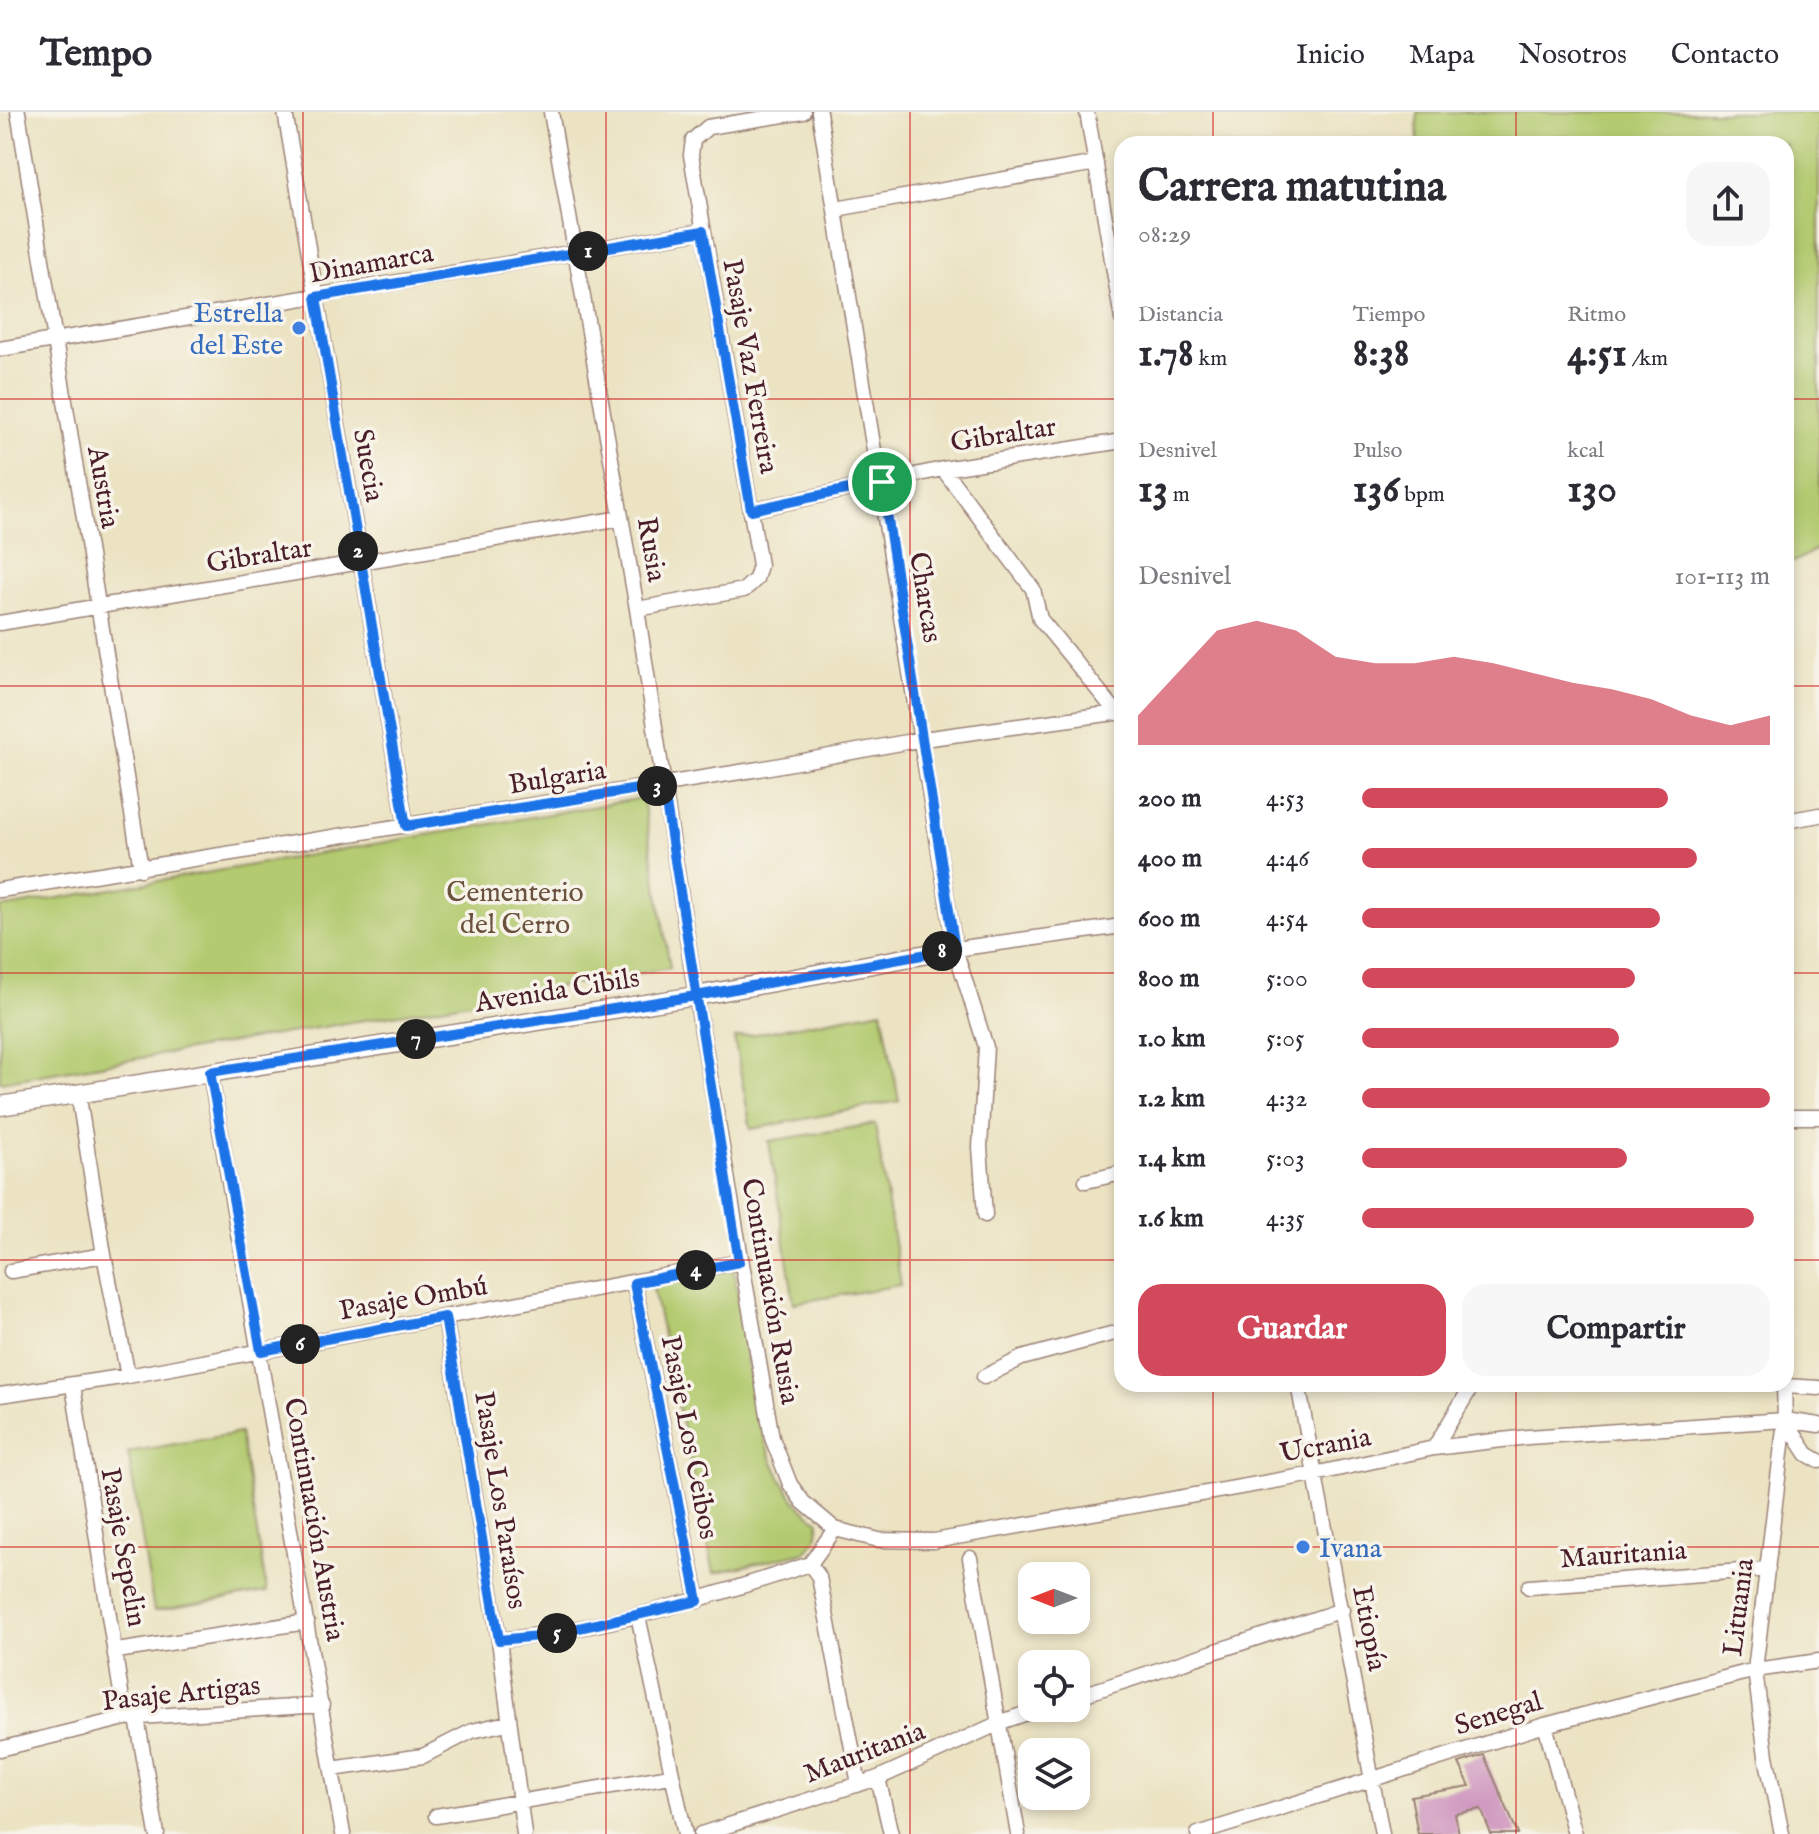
<!DOCTYPE html>
<html lang="es">
<head>
<meta charset="utf-8">
<style>
	body { margin:0; font-family:"IM FELL English",serif; background:#f7f7f7; color:#2b2b33; height:100vh; display:flex; flex-direction:column; font-size:30px; white-space:nowrap }
	* { box-sizing:border-box; margin:0 }
	p { font-size:26px; color:#7c7c81 }
	.icon { flex:none; width:44px; height:44px; fill:none; stroke:currentColor; stroke-width:2; stroke-linecap:round; stroke-linejoin:round }
	.map { position:relative; flex:1; overflow:hidden }
	.sheet { position:absolute; left:1114px; top:24px; width:680px; height:1256px; display:flex; flex-direction:column; background:#fff; border-radius:24px; box-shadow:0 4px 12px #0003 }
	.sheet>* { flex:none }
	.needle { width:52px; rotate:270deg }
	.buttons { position:absolute; left:1018px; top:1450px; display:grid; gap:16px }
	.buttons a { display:grid; place-items:center; width:72px; height:72px; border-radius:16px; background:#fff; box-shadow:0 4px 12px #0003; font-size:40px }
	.pin { position:absolute; display:grid; place-items:center; width:68px; height:68px; color:#fff; margin:-34px; border:4px solid #fff; border-radius:50%; box-shadow:0 2px 8px #0007 }
	.km { position:absolute; width:40px; height:40px; margin:-20px; border-radius:50%; background:#222; color:#fff; font-size:22px; line-height:40px; text-align:center }
	.round { display:grid; place-items:center; flex:none; width:84px; height:84px; border-radius:24px; background:#f7f7f7 }
	.head { display:flex; align-items:center; justify-content:space-between; height:136px; padding:0 24px }
	h1 { font-size:44px; font-weight:800; line-height:60px }
	.figures { display:grid; grid-template-columns:repeat(3,1fr); gap:12px; height:136px; padding:8px 24px }
	.figures div { display:grid; align-content:center }
	.figures b { font-size:40px; font-weight:800 }
	.figures small { font-size:22px; font-weight:400 }
	.figures p { font-size:22px }
	.chart { height:224px; padding:16px 24px }
	.chart p { display:flex; justify-content:space-between }
	.chart svg { width:100%; height:144px; margin-top:8px; fill:#d1495b; opacity:.7 }
	.action { display:flex; gap:16px; margin-top:auto; padding:16px 24px }
	.action a { flex:1; height:92px; border-radius:24px; background:#d1495b; color:#fff; font-size:32px; font-weight:800; line-height:92px; text-align:center }
	.action a+a { background:#f7f7f7; color:#2b2b33 }
	ul { padding:0 24px; list-style:none; font-size:26px }
	li { display:grid; grid-template-columns:128px 96px 1fr; align-items:center; height:60px }
	li i { height:20px; border-radius:10px; background:#d1495b }
	header { display:flex; align-items:center; gap:48px; box-sizing:border-box; height:112px; padding:0 40px; background:#fff; border-bottom:2px solid #e1e1e2 }
	header strong { font-size:38px }
	nav { display:flex; gap:44px; margin-inline-start:auto; font-size:28px }
	.map>svg:first-child { display:block }
	.green { fill:#b3ca6f; stroke:#7e744d; stroke-width:2 }
	.building { fill:#cc90bc }
	.lines { fill:none; stroke-linecap:round; stroke-linejoin:round }
	.minor-casing { stroke:#9a8176; stroke-width:17 }
	.tertiary-casing { stroke:#9a8176; stroke-width:21 }
	.minor { stroke:#fff; stroke-width:14 }
	.tertiary { stroke:#fff; stroke-width:18 }
	.route-casing { stroke:#fff; stroke-width:16 }
	.route { stroke:#1a73e8; stroke-width:10 }
	.grid { fill:none; stroke:#d62828; stroke-width:2; stroke-opacity:0.55 }
	.shop-dot { fill:#3f7fe0; stroke:#f7f3e8; stroke-width:3 }
	.labels { text-anchor:middle; stroke-width:7; stroke-linejoin:round; paint-order:stroke }
	.street-label { font-size:28px; fill:#4a1f2b; stroke:#f7f3e8 }
	.shop-label { font-size:28px; fill:#366cbe; stroke:#f7f3e8; text-anchor:end }
	.park-label { font-size:28px; fill:#6a523f; stroke:#f7f3e8 }
</style>
</head>
<body>
<header>
<strong>Tempo</strong>
<nav><a>Inicio</a><a>Mapa</a><a>Nosotros</a><a>Contacto</a></nav>
</header>
<div class="map">
<svg width="1819" height="1722" viewBox="0 0 1819 1722">
	<rect width="100%" height="100%" fill="#f7f3e8"/>
	<filter id="ink" filterUnits="userSpaceOnUse"><feTurbulence type="fractalNoise" baseFrequency=".0125" numOctaves="2"/><feDisplacementMap in="SourceGraphic" scale="16" xChannelSelector="R" yChannelSelector="G"/><feConvolveMatrix kernelMatrix="1 2 1 2 8 2 1 2 1" color-interpolation-filters="sRGB"/></filter>
	<filter id="wash" filterUnits="userSpaceOnUse"><feTurbulence type="fractalNoise" baseFrequency=".006" numOctaves="4" result="noise"/><feDisplacementMap in="SourceGraphic" scale="32" xChannelSelector="R" yChannelSelector="G"/><feGaussianBlur stdDeviation="1.8" result="paint"/><feColorMatrix in="noise" values="0 0 0 0 0 0 0 0 0 0 0 0 0 0 0 0 0 1.4 0 .05"/><feComposite in="paint" operator="in"/></filter>
	<g filter="url(#wash)">
		<rect width="100%" height="100%" fill="#ebe3c2"/>
		<path class="green" d="M1417,0h402v436l-33,18v-422h-368z
			M643,686l27,170 -670,114v-174z
			M882,898l17,91 -148,28 -17,-91z
			M875,1012l26,161 -107,18 -25,-162z
			M733,1152c13,74 18,217 86,257l-3,18 -11,13 -91,21 -63,-294z
			M240,1321l27,159 -113,19 -26,-159z"/>
		<g id="blocks">
			<path class="building" d="M1484,1643l34,79h-27l-10,-25 -26,5 4,20h-41l-7,-38 59,-10 -11,-23z"/>
		</g>
	</g>
	<g filter="url(#ink)">
		<use href="#blocks" fill-opacity="0" stroke="#9a8176" stroke-width="2"/>
		<g class="lines">
			<defs>
				<path id="minor" d="M18,0l123,757
					M285,0l121,714
					M551,0l86,497 59,387 76,442 18,46 13,18 32,27 44,11 55,1 380,-67 120,-26 94,-11 257,-17 34,5
					M819,0l136,837 31,98 -6,100 5,68
					M1087,0l35,207
					M836,97l260,-46
					M0,237l703,-118
					M943,357l90,120 7,30 77,94
					M751,398l192,-41 179,-28
					M637,497l107,-19 12,-11 4,-14 -69,-410 2,-15 15,-13 95,-15
					M0,511l621,-105
					M1786,709l33,-6
					M0,778l759,-121 164,-30 199,-27
					M955,837l167,-23
					M210,960l133,762
					M78,980l26,163 24,121
					M1786,1005h33
					M1086,1069l36,-8
					M11,1159l93,-16
					M634,1171l64,318
					M445,1205l54,323 25,194
					M984,1265l38,-19 100,-27
					M1298,1272l84,450
					M73,1274l52,332
					M1785,1274l34,2
					M0,1283l128,-19 611,-114
					M1785,1308l22,34 12,7
					M1434,1336l39,-64
					M970,1446l48,276
					M810,1452l9,13 40,207
					M810,1452l25,-35
					M1529,1475l239,-18
					M638,1504l47,218
					M499,1528c107,-11 209,-42 311,-76
					M117,1539l190,-29
					M1076,1585l266,-87
					M137,1606l20,116
					M1545,1613l30,109
					M0,1637l125,-31 197,-13
					M332,1657l91,-13 49,-25 35,-8
					M878,1666l13,56
					M436,1704l234,-40
					M701,1722l177,-56 126,-57 38,-13
					M1198,1722l347,-109 210,-55 64,-9
					M1782,1722l-16,-78 -11,-86 30,-250 -1,-36"/>
				<path id="tertiary" d="M0,994l696,-110 259,-47"/>
			</defs>
			<use href="#minor" class="minor-casing"/>
			<use href="#tertiary" class="tertiary-casing"/>
			<use href="#minor" class="minor"/>
			<use href="#tertiary" class="tertiary"/>
		</g>
	</g>
	<g class="lines" filter="url(#ink)">
		<defs>
			<path id="route" d="M882,370l-131,28 -48,-279 -387,66 90,529 257,-41 76,477 -105,21 64,318 -150,34 -49,5 -54,-323 -184,34 -51,-279 486,-76 259,-47 -73,-467"/>
		</defs>
		<use href="#route" class="route-casing"/>
		<use href="#route" class="route"/>
	</g>
	<path class="grid" d="M303,0v1722M606,0v1722M910,0v1722M1213,0v32M1516,0v32M0,287h1122M1786,287h33M0,574h1122M1786,574h33M0,861h1122M1786,861h33M0,1148h1122M1786,1148h33M1213,1272v450M1516,1272v450M0,1435h1819"/>
	<g class="shop-dot">
		<circle cx="299" cy="216" r="8"/>
		<circle cx="1303" cy="1435" r="8"/>
	</g>
	<g class="labels">
		<g class="street-label">
			<text transform="translate(371 150) rotate(-10)" y="10">Dinamarca</text>
			<text transform="translate(752 254) rotate(80)" y="10">Pasaje Vaz Ferreira</text>
			<text transform="translate(1003 321) rotate(-9)" y="10">Gibraltar</text>
			<text transform="translate(370 353) rotate(80)" y="10">Suecia</text>
			<text transform="translate(105 375) rotate(80)" y="10">Austria</text>
			<text transform="translate(653 437) rotate(80)" y="10">Rusia</text>
			<text transform="translate(259 442) rotate(-9)" y="10">Gibraltar</text>
			<text transform="translate(927 485) rotate(81)" y="10">Charcas</text>
			<text transform="translate(557 664) rotate(-9)" y="10">Bulgaria</text>
			<text transform="translate(557 877) rotate(-9)" y="10">Avenida Cibils</text>
			<text transform="translate(772 1179) rotate(80)" y="10">Continuación Rusia</text>
			<text transform="translate(413 1185) rotate(-10)" y="10">Pasaje Ombú</text>
			<text transform="translate(691 1325) rotate(79)" y="10">Pasaje Los Ceibos</text>
			<text transform="translate(1325 1332) rotate(-11)" y="10">Ucrania</text>
			<text transform="translate(502 1388) rotate(81)" y="10">Pasaje Los Paraísos</text>
			<text transform="translate(316 1407) rotate(80)" y="10">Continuación Austria</text>
			<text transform="translate(125 1435) rotate(80)" y="10">Pasaje Sepelin</text>
			<text transform="translate(1623 1441) rotate(-4)" y="10">Mauritania</text>
			<text transform="translate(1737 1495) rotate(-83)" y="10">Lituania</text>
			<text transform="translate(1371 1516) rotate(79)" y="10">Etiopía</text>
			<text transform="translate(181 1580) rotate(-6)" y="10">Pasaje Artigas</text>
			<text transform="translate(1498 1600) rotate(-17)" y="10">Senegal</text>
			<text transform="translate(864 1639) rotate(-21)" y="10">Mauritania</text>
		</g>
		<g class="shop-label">
			<text x="283" y="210">Estrella<tspan x="283" dy="32">del Este</tspan></text>
			<text x="1319" y="1445" text-anchor="start">Ivana</text>
		</g>
		<g class="park-label">
			<text x="515" y="789">Cementerio<tspan x="515" dy="32">del Cerro</tspan></text>
		</g>
	</g>
</svg>
<div class="buttons">
<a><svg class="needle" viewBox="-14 -14 28 28"><path d="M0-13l5 13h-10z" fill="#e53935"/><path d="M0 13l5-13h-10z" fill="#7c7c81"/></svg></a>
<a><svg class="icon" aria-label="locate" viewBox="0 0 24 24"><circle cx="12" cy="12" r="6"/><path d="M12 2v4M12 18v4M2 12h4M18 12h4"/></svg></a>
<a><svg class="icon" aria-label="layers" viewBox="0 0 24 24"><path d="M12 4l9 5-9 5-9-5zM3 14l9 5 9-5"/></svg></a>
</div>
<div class="pin" style="left:882px;top:370px;background:#1e9e55"><svg class="icon" aria-label="arrive" viewBox="0 0 24 24"><path d="M6 21V4h12l-3 4 3 4H6"/></svg></div>
<b class="km" style="left:588px;top:139px">1</b>
<b class="km" style="left:358px;top:439px">2</b>
<b class="km" style="left:657px;top:674px">3</b>
<b class="km" style="left:696px;top:1158px">4</b>
<b class="km" style="left:557px;top:1521px">5</b>
<b class="km" style="left:300px;top:1232px">6</b>
<b class="km" style="left:416px;top:927px">7</b>
<b class="km" style="left:942px;top:839px">8</b>
<section class="sheet">
<div class="head"><div><h1>Carrera matutina</h1><p>08:29</p></div><a class="round"><svg class="icon" aria-label="share" viewBox="0 0 24 24"><path d="M12 15V3M7 8l5-5 5 5M5 13v7h14v-7"/></svg></a></div>
<div class="figures">
<div><p>Distancia</p><b>1.78<small> km</small></b></div>
<div><p>Tiempo</p><b>8:38</b></div>
<div><p>Ritmo</p><b>4:51<small> /km</small></b></div>
</div>
<div class="figures">
<div><p>Desnivel</p><b>13<small> m</small></b></div>
<div><p>Pulso</p><b>136<small> bpm</small></b></div>
<div><p>kcal</p><b>130</b></div>
</div>
<div class="chart"><p><span>Desnivel</span>101–113 m</p>
<svg viewBox="0 0 160 44" preserveAspectRatio="none"><path d="M0 44V35L10 22L20 9L30 6L40 9L50 17L60 19L70 19L80 17L90 19L100 22L110 25L120 27L130 30L140 35L150 38L160 35V44z"/></svg>
</div>
<ul>
<li><b>200 m</b>4:53<i style="width:75%"></i></li>
<li><b>400 m</b>4:46<i style="width:82%"></i></li>
<li><b>600 m</b>4:54<i style="width:73%"></i></li>
<li><b>800 m</b>5:00<i style="width:67%"></i></li>
<li><b>1.0 km</b>5:05<i style="width:63%"></i></li>
<li><b>1.2 km</b>4:32<i style="width:100%"></i></li>
<li><b>1.4 km</b>5:03<i style="width:65%"></i></li>
<li><b>1.6 km</b>4:35<i style="width:96%"></i></li>
</ul>
<div class="action"><a>Guardar</a><a>Compartir</a></div>
</section>
</div>
</body>
</html>
